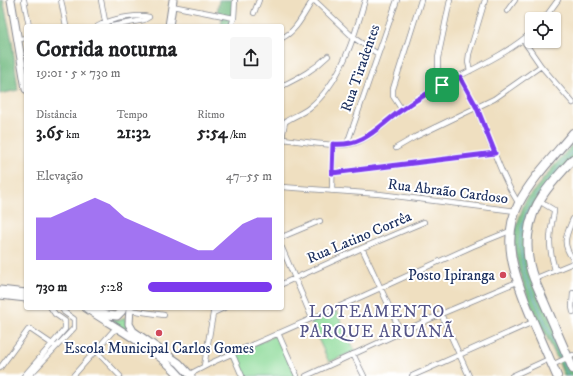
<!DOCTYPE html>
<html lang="pt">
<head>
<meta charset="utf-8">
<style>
	body { margin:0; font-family:"IM FELL DW Pica",serif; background:#f6f6f6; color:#202124; height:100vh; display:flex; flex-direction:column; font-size:15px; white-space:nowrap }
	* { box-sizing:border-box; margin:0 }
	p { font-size:13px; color:#757577 }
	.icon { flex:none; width:22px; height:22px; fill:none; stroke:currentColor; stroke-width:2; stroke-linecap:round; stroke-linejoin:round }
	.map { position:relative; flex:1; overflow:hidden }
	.side { position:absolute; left:24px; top:24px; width:260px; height:286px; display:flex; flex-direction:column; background:#fff; border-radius:4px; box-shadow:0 1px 3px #0004 }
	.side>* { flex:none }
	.tools { position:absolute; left:525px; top:12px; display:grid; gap:8px }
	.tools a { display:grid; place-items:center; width:36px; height:36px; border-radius:4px; background:#fff; box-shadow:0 1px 3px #0004; font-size:20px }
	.pin { position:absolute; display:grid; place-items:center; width:34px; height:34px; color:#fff; margin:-17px; border-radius:8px; box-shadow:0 2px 6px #0006 }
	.round { display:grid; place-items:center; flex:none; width:42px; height:42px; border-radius:4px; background:#f6f6f6 }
	.head { display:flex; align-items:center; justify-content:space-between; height:68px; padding:0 12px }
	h1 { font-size:22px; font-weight:700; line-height:30px }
	.metrics { display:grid; grid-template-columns:repeat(3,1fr); gap:6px; height:68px; padding:4px 12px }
	.metrics div { display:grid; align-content:center }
	.metrics b { font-size:17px; font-weight:700 }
	.metrics small { font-size:11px; font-weight:400 }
	.metrics p { font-size:11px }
	.chart { height:112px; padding:8px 12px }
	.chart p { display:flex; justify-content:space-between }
	.chart svg { width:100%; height:72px; margin-top:4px; fill:#7c3aed; opacity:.7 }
	ul { padding:0 12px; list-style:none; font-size:13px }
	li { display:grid; grid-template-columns:64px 48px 1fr; align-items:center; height:30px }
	li i { height:10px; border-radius:5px; background:#7c3aed }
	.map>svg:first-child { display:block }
	.green { fill:#8cda98; stroke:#54847b }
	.forest { fill:#71ba80; stroke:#46746f }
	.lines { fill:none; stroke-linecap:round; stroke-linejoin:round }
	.stream { stroke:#74a2dd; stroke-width:1 }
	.minor-casing { stroke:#85878f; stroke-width:6 }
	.primary-casing { stroke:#85878f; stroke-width:9 }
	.trunk-casing { stroke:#85878f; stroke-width:10 }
	.minor { stroke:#fff; stroke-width:4.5 }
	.primary { stroke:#fff; stroke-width:7 }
	.trunk { stroke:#fff; stroke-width:8 }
	.route-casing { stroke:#fff; stroke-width:8 }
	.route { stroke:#7c3aed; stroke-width:5 }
	.poi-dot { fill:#d1495b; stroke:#fff; stroke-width:1.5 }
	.labels { text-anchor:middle; stroke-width:4; stroke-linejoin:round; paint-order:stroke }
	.street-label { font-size:15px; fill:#1b2f5e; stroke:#fff }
	.poi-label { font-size:15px; fill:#1b2f5e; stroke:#fff; text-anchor:end }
	.quarter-label { font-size:17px; letter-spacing:1px; fill:#558; stroke:#fff }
</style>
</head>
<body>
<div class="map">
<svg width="573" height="376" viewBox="0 0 573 376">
	<rect width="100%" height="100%" fill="#fff"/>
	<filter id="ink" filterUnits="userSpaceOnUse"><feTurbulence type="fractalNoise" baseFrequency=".025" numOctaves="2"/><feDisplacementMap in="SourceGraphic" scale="8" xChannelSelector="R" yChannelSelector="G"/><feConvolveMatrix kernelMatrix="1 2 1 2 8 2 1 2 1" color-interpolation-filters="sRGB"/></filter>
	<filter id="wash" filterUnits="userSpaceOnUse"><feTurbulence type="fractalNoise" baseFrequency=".012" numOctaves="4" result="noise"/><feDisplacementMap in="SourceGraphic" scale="16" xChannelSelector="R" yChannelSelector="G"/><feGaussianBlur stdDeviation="0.9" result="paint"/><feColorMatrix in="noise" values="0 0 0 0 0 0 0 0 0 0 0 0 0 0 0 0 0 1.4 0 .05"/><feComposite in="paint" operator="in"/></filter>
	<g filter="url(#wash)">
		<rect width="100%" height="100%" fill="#efdfc0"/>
		<path class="green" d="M336,311l19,40 -26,11 -19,-41z
			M99,314l20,7 6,-4 1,6 4,8 42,29 16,16h-5z
			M276,335l20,41h-52l-10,-22z"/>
		<path class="forest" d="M0,0h3l9,41 6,49 -18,4z
			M219,0h14l-1,16 -3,10 -8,-2 2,-9 -6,-1z
			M573,143v14l-39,50 -8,43 39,106 8,17v3h-9l-7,-18 -27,-55 -11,-32 -5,-24 1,-17 10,-29z"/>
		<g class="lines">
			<path class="stream" d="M561,359l-37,-85 -4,-32 2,-17 8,-22 43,-53
				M562,362l6,14"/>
		</g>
	</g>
	<g filter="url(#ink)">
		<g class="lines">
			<defs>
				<path id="minor" d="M24,0l5,26
					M61,0l5,26
					M101,0l5,26
					M314,0l40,38 24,16
					M172,6l62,12
					M507,11l8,-11
					M254,13l5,-13
					M544,19l14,-19
					M98,26c3,-1 5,-3 9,-4 10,-4 32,-8 42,-5
					M112,26l32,-6 5,-3
					M231,26l3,-8 1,-18
					M282,38c15,-7 22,-25 31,-38
					M20,39l6,-1
					M523,40l18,26 32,37
					M470,71l-2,-9 1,-8 16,-54
					M460,77c5,11 12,21 17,33 14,31 23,65 42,94
					M442,85l-4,-15v-12l12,-58
					M282,86c18,-9 32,-16 46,-30
					M402,110l-9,-14v-7l28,-89
					M282,138l3,-16c7,-5 16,-8 24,-14 31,-24 46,-72 56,-108
					M282,139c21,2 53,9 72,4 18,-5 33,-23 48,-33 5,-5 11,-8 17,-12 37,-23 80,-37 113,-66
					M347,144l50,-144
					M396,148l19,-11 79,-38 47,-33
					M332,173l163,-20
					M282,187l97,7 137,17
					M332,191l1,-47
					M539,201l15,9v2c-5,24 -6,34 1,58
					M573,219c-7,17 -12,24 0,40
					M282,237l38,-16
					M282,248l30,70
					M362,248l39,84
					M534,279l39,-16
					M282,284l80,-36 62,-26
					M573,293l-1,14 1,5
					M129,310l35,5
					M213,313l11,-5
					M441,314l28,62
					M278,333l19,43
					M96,351l24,25
					M232,353l10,23
					M353,354l11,22
					M552,365l21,-10
					M204,366l10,-58
					M0,368l28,-38 2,-1 25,17
					M190,374l23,-12 150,-66 110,-50 37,-15
					M24,376l41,-47v-8l-10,-7 -4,-6
					M29,376l45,-48v-9l-10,-7 -2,-4
					M73,376l40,-45 6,-2
					M306,376l135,-62 76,-32
					M412,376l121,-54
					M512,376l37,-17"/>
				<path id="primary" d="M11,0l15,89
					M169,26l4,-26
					M0,290l26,3
					M0,295l26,3
					M86,308c31,21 69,40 94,68
					M130,308l-1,16 4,7 46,32 12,13
					M98,312l10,3 9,1 5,-5 1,-3"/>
				<path id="trunk" d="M573,159c-10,12 -22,23 -30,36 -17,24 -20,56 -9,84l39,90
					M557,376c-10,-23 -20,-45 -29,-67 -14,-35 -27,-70 -9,-106 13,-25 36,-48 54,-70"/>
			</defs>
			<use href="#minor" class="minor-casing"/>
			<use href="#primary" class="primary-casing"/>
			<use href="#trunk" class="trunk-casing"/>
			<use href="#minor" class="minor"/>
			<use href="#primary" class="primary"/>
			<use href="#trunk" class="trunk"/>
		</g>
	</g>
	<g class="lines" filter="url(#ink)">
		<defs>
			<path id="route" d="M460,77l17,31 18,45 -163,20 1,-29c32,3 46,-19 70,-35 18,-13 37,-23 57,-32z"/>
		</defs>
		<use href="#route" class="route-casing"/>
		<use href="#route" class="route"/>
	</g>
	<g class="poi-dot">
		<circle cx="503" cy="275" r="4"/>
		<circle cx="159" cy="333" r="4"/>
	</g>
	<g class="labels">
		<g class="street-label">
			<text transform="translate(360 68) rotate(-71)" y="5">Rua Tiradentes</text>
			<text transform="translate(448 191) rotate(7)" y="5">Rua Abraão Cardoso</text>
			<text transform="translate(359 237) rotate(-23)" y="5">Rua Latino Corrêa</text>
		</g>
		<g class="poi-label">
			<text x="495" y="280">Posto Ipiranga</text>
			<text x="159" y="353" text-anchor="middle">Escola Municipal Carlos Gomes</text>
		</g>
		<g class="quarter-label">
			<text x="377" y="317">LOTEAMENTO<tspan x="377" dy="20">PARQUE ARUANÃ</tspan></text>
		</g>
	</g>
</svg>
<div class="tools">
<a><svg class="icon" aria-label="locate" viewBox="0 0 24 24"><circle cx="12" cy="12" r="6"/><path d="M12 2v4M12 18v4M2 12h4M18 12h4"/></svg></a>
</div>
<div class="pin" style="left:442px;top:85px;background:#1e9e55"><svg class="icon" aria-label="arrive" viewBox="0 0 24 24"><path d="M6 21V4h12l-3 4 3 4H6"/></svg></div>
<section class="side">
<div class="head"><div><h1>Corrida noturna</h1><p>19:01 · 5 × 730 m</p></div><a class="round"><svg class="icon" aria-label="share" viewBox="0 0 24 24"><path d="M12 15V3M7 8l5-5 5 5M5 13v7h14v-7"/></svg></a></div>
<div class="metrics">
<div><p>Distância</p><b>3.65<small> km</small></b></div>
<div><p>Tempo</p><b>21:32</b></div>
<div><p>Ritmo</p><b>5:54<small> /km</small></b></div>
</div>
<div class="chart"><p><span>Elevação</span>47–55 m</p>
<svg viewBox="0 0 160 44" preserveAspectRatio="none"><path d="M0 44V18L10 18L20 14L30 10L40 6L50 10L60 18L70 22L80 26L90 30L100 34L110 38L120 38L130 30L140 22L150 18L160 18V44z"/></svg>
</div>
<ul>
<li><b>730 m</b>5:28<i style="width:100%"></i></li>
</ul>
</section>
</div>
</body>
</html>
